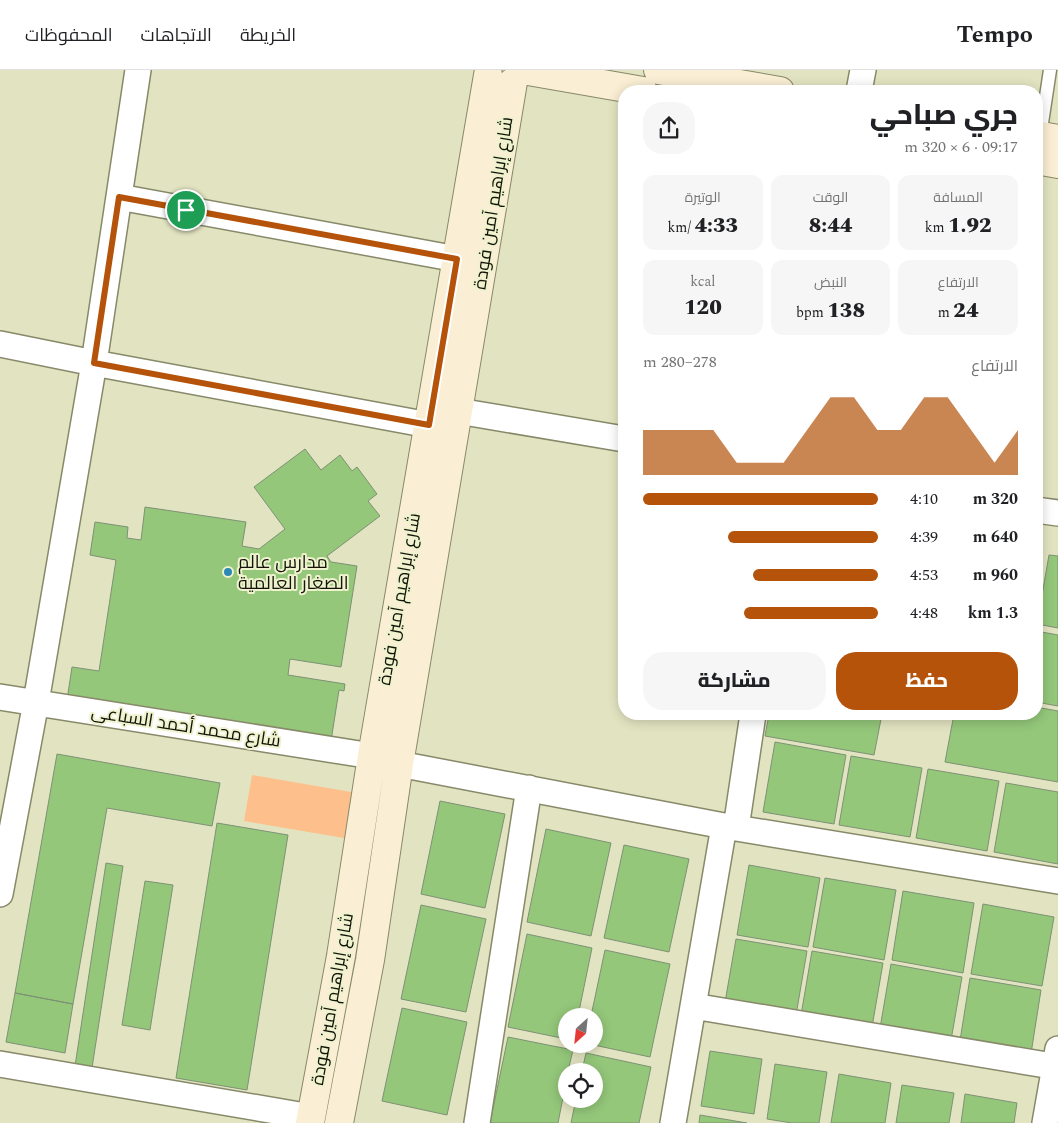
<!DOCTYPE html>
<html lang="ar">
<head>
<meta charset="utf-8">
<style>
	body { margin:0; font-family:Spectral,Cairo,serif; background:#f6f6f6; color:#202124; direction:rtl; height:100vh; display:flex; flex-direction:column; font-size:19px; white-space:nowrap }
	* { box-sizing:border-box; margin:0 }
	p { font-size:16px; color:#757577 }
	.icon { flex:none; width:28px; height:28px; fill:none; stroke:currentColor; stroke-width:2; stroke-linecap:round; stroke-linejoin:round }
	.map { position:relative; flex:1; overflow:hidden; direction:ltr }
	.drawer { position:absolute; left:618px; top:15px; width:425px; height:635px; display:flex; flex-direction:column; background:#fff; border-radius:20px; box-shadow:0 2px 12px #0003; direction:rtl }
	.drawer>* { flex:none }
	.needle { width:32px; rotate:207deg }
	.fabs { position:absolute; left:558px; top:938px; display:grid; gap:10px }
	.fabs a { display:grid; place-items:center; width:45px; height:45px; border-radius:50%; background:#fff; box-shadow:0 2px 12px #0003; font-size:25px }
	.pin { position:absolute; display:grid; place-items:center; width:42px; height:42px; color:#fff; margin:-21px; border:2px solid #fff; border-radius:50%; box-shadow:0 1px 5px #0007 }
	.round { display:grid; place-items:center; flex:none; width:52px; height:52px; border-radius:20px; background:#f6f6f6 }
	.overview { display:flex; align-items:center; justify-content:space-between; height:85px; padding:0 25px }
	h1 { font-size:28px; font-weight:800; line-height:38px }
	.figures { display:grid; grid-template-columns:repeat(3,1fr); gap:8px; height:85px; padding:5px 25px }
	.figures div { display:grid; align-content:center; border-radius:12px; background:#f6f6f6; text-align:center }
	.figures b { font-size:21px; font-weight:800 }
	.figures small { font-size:14px; font-weight:400 }
	.figures p { font-size:14px }
	.chart { height:140px; padding:10px 25px }
	.chart p { display:flex; justify-content:space-between }
	.chart svg { width:100%; height:90px; margin-top:5px; fill:#b45309; opacity:.7 }
	.button { display:flex; gap:10px; margin-top:auto; padding:10px 25px }
	.button a { flex:1; height:58px; border-radius:20px; background:#b45309; color:#fff; font-size:20px; font-weight:800; line-height:58px; text-align:center }
	.button a+a { background:#f6f6f6; color:#202124 }
	ul { padding:0 25px; list-style:none; font-size:16px }
	li { display:grid; grid-template-columns:80px 60px 1fr; align-items:center; height:38px }
	li i { height:12px; border-radius:6px; background:#b45309 }
	header { display:flex; align-items:center; gap:30px; box-sizing:border-box; height:70px; padding:0 25px; background:#fff; border-bottom:1px solid #e0e0e0 }
	header strong { font-size:24px }
	nav { display:flex; gap:28px; margin-inline-start:auto; font-size:18px }
	.map>svg:first-child { display:block }
	.green { fill:#fdc08c }
	.building { fill:#94c77a; stroke:#7e9175 }
	.lines { fill:none; stroke-linecap:round; stroke-linejoin:round }
	.lane-casing { stroke:#878969; stroke-width:15 }
	.street-casing { stroke:#878969; stroke-width:28 }
	.secondary-casing { stroke:#878969; stroke-width:30 }
	.lane { stroke:#fff; stroke-width:12 }
	.street { stroke:#fff; stroke-width:25 }
	.secondary { stroke:#faeed4; stroke-width:28 }
	.route-casing { stroke:#fff; stroke-width:10 }
	.route { stroke:#b45309; stroke-width:6 }
	.poi-dot { fill:#2c88b4; stroke:#eff2ce; stroke-width:2 }
	.labels { text-anchor:middle; stroke-width:4; stroke-linejoin:round; paint-order:stroke }
	.street-label { font-size:18px; fill:#131407; stroke:#eff2ce }
	.poi-label { font-size:18px; fill:#131407; stroke:#eff2ce; text-anchor:start }
</style>
</head>
<body>
<header>
<strong>Tempo</strong>
<nav><a>الخريطة</a><a>الاتجاهات</a><a>المحفوظات</a></nav>
</header>
<div class="map">
<svg width="1058" height="1053" viewBox="0 0 1058 1053">
	<rect width="100%" height="100%" fill="#e2e4c1"/>
	<path class="green" d="M252,705l111,19 -8,46 -111,-19z"/>
	<path class="building" d="M305,379l16,21 19,-15 12,16 5,-4 20,27 -9,7 12,15 -53,40 4,6 26,4 -16,101 -51,-8 -2,16 57,9 -1,7 -5,-1 -8,51 -264,-41 5,-33 27,4 17,-111 -26,-5 5,-33 33,5 -1,11 14,2 4,-33 101,15 -4,24 17,3 26,-20 -31,-42z
		M1036,482l6,1 -6,31z
		M1049,485l9,1v72l-21,-4z
		M1036,561l22,4v71l-22,-4z
		M1036,637l22,4v71l-113,-20 9,-48h82z
		M769,644h113l-8,41 -109,-19z
		M775,672l71,13 -12,69 -71,-12z
		M57,684l163,29 -8,43 -105,-18 -34,196 -58,-11z
		M851,686l71,12 -12,69 -71,-12z
		M928,699l71,12 -12,70 -71,-13z
		M1006,713l52,9v72l-64,-12z
		M440,731l65,13 -20,94 -64,-14z
		M217,753l71,12 -41,255 -71,-12z
		M546,759l65,14 -20,93 -64,-14z
		M624,775l65,14 -20,93 -65,-14z
		M106,793l17,3 -31,202 -17,-2z
		M749,795l71,13 -12,69 -71,-12z
		M825,808l71,12 -12,70 -71,-13z
		M145,811l28,4 -23,145 -28,-5z
		M903,821l71,12 -11,70 -71,-13z
		M983,834l71,13 -12,69 -71,-12z
		M421,835l65,14 -20,93 -65,-13z
		M527,864l65,14 -14,68h-12v23l-58,-12z
		M736,869l71,12 -12,70 -71,-13z
		M605,880l65,14 -20,93 -61,-13h5v-28h-3z
		M812,881l71,12 -12,70 -71,-12z
		M891,894l71,13 -12,69 -71,-12z
		M970,908l71,12 -11,70 -71,-13z
		M15,923l58,11 -8,49 -59,-11z
		M402,938l65,14 -20,93 -65,-14z
		M508,967l65,13 -5,21h-2v11l-8,41h-68z
		M710,981l52,8 -8,55 -53,-8z
		M586,983l65,14 -12,56h-68l5,-24h18v-28h-12z
		M775,994l52,8 -8,51h-27l-25,-4z
		M839,1004l52,9 -6,40h-54z
		M902,1015l52,8 -5,30h-53z
		M965,1024l52,9 -3,20h-53z
		M700,1045l47,8h-48z"/>
	<g class="lines">
		<defs>
			<path id="lane" d="M1040,66l10,-66"/>
			<path id="street" d="M859,21l4,-21
				M119,127l338,62
				M0,274l94,19 335,62
				M458,341l166,28
				M1036,440l22,3
				M0,627l372,59
				M399,694l325,62 334,55
				M736,758l17,-114
				M0,824l36,-192 58,-339 44,-293
				M693,936l365,61
				M0,994l311,53
				M477,1053l52,-335
				M673,1053l51,-297
				M1045,1053l13,-74"/>
			<path id="secondary" d="M658,0l122,21
				M528,1l115,20
				M1036,65l22,4
				M1036,90l22,4
				M310,1053l31,-167 31,-200 116,-681
				M339,1053l31,-163 29,-196 114,-682"/>
		</defs>
		<use href="#lane" class="lane-casing"/>
		<use href="#street" class="street-casing"/>
		<use href="#secondary" class="secondary-casing"/>
		<use href="#lane" class="lane"/>
		<use href="#street" class="street"/>
		<use href="#secondary" class="secondary"/>
	</g>
	<g class="lines">
		<defs>
			<path id="route" d="M119,127l338,62 -28,166 -335,-62z"/>
		</defs>
		<use href="#route" class="route-casing"/>
		<use href="#route" class="route"/>
	</g>
	<circle class="poi-dot" cx="228" cy="502" r="5"/>
	<g class="labels">
		<g class="street-label">
			<text transform="translate(493 133) rotate(-81)" y="6">شارع إبراهيم آمين فودة</text>
			<text transform="translate(399 529) rotate(-80)" y="6">شارع إبراهيم آمين فودة</text>
			<text transform="translate(186 656) rotate(9)" y="6">شارع محمد أحمد السباعى</text>
			<text transform="translate(332 929) rotate(-80)" y="6">شارع إبراهيم آمين فودة</text>
		</g>
		<g class="poi-label">
			<text x="238" y="498">مدارس عالم<tspan x="238" dy="21">الصغار العالمية</tspan></text>
		</g>
	</g>
</svg>
<div class="fabs">
<a><svg class="needle" viewBox="-14 -14 28 28"><path d="M0-13l5 13h-10z" fill="#e53935"/><path d="M0 13l5-13h-10z" fill="#757577"/></svg></a>
<a><svg class="icon" aria-label="locate" viewBox="0 0 24 24"><circle cx="12" cy="12" r="6"/><path d="M12 2v4M12 18v4M2 12h4M18 12h4"/></svg></a>
</div>
<div class="pin" style="left:186px;top:140px;background:#1e9e55"><svg class="icon" aria-label="arrive" viewBox="0 0 24 24"><path d="M6 21V4h12l-3 4 3 4H6"/></svg></div>
<section class="drawer">
<div class="overview"><div><h1>جري صباحي</h1><p>09:17 · 6 × 320 m</p></div><a class="round"><svg class="icon" aria-label="share" viewBox="0 0 24 24"><path d="M12 15V3M7 8l5-5 5 5M5 13v7h14v-7"/></svg></a></div>
<div class="figures">
<div><p>المسافة</p><b>1.92<small> km</small></b></div>
<div><p>الوقت</p><b>8:44</b></div>
<div><p>الوتيرة</p><b>4:33<small> /km</small></b></div>
</div>
<div class="figures">
<div><p>الارتفاع</p><b>24<small> m</small></b></div>
<div><p>النبض</p><b>138<small> bpm</small></b></div>
<div><p>kcal</p><b>120</b></div>
</div>
<div class="chart"><p><span>الارتفاع</span>278–280 m</p>
<svg viewBox="0 0 160 44" preserveAspectRatio="none"><path d="M0 44V22L10 22L20 22L30 22L40 38L50 38L60 38L70 22L80 6L90 6L100 22L110 22L120 6L130 6L140 22L150 38L160 22V44z"/></svg>
</div>
<ul>
<li><b>320 m</b>4:10<i style="width:100%"></i></li>
<li><b>640 m</b>4:39<i style="width:64%"></i></li>
<li><b>960 m</b>4:53<i style="width:53%"></i></li>
<li><b>1.3 km</b>4:48<i style="width:57%"></i></li>
</ul>
<div class="button"><a>حفظ</a><a>مشاركة</a></div>
</section>
</div>
</body>
</html>
